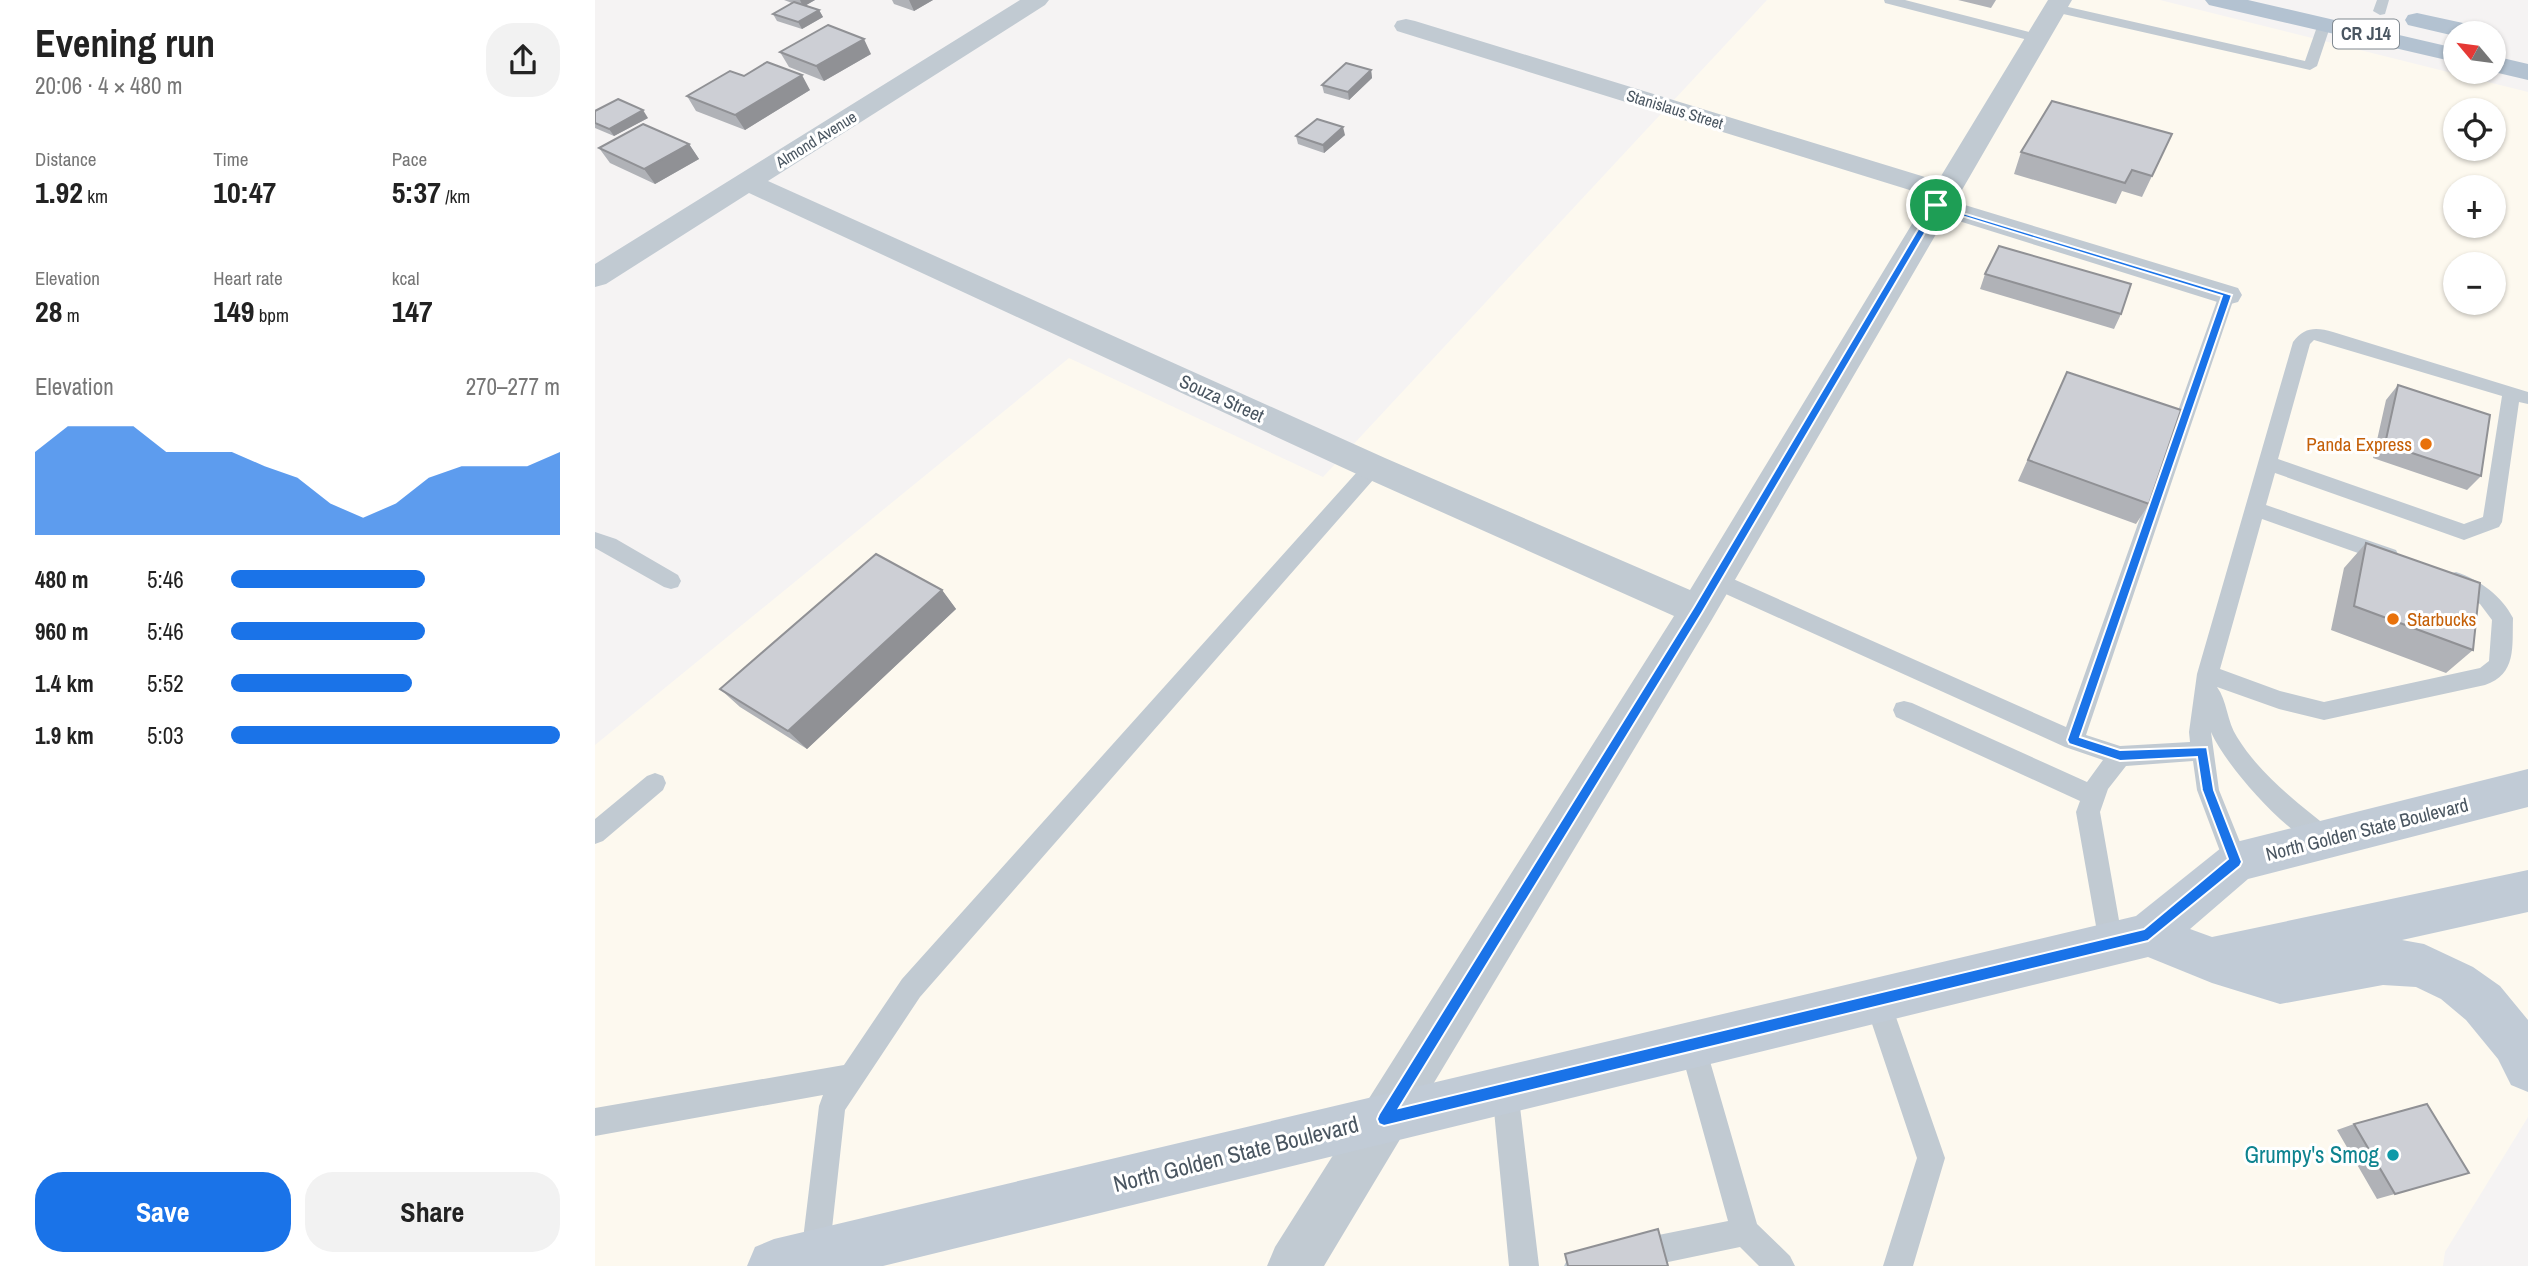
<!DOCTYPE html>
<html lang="en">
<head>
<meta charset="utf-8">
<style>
	body { margin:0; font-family:"Archivo Narrow",sans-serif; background:#f2f2f2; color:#222; height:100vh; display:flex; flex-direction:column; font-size:26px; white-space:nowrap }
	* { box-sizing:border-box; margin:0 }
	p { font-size:23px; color:#767676 }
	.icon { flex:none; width:38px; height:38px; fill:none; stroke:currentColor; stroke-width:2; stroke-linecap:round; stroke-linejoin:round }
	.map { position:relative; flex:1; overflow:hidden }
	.details { display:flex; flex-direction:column; background:#fff; width:595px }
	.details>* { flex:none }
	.needle { width:46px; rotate:299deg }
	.tools { position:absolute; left:1848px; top:21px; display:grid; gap:14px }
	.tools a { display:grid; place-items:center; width:63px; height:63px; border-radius:50%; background:#fff; box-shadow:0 2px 5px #0004; font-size:35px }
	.pin { position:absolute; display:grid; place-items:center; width:60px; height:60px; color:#fff; margin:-30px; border:4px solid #fff; border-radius:50%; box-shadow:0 2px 7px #0007 }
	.round { display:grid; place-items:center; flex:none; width:74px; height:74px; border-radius:28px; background:#f2f2f2 }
	.head { display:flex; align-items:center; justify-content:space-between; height:119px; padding:0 35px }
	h1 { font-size:38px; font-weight:700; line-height:52px }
	.stats { display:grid; grid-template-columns:repeat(3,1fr); gap:10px; height:119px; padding:7px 35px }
	.stats div { display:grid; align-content:center }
	.stats b { font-size:30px; font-weight:700 }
	.stats small { font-size:19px; font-weight:400 }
	.stats p { font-size:19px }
	.chart { height:196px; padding:14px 35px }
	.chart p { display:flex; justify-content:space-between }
	.chart svg { width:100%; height:126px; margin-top:7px; fill:#1a73e8; opacity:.7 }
	.action { display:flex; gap:14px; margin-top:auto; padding:14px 35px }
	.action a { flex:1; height:80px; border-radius:28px; background:#1a73e8; color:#fff; font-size:28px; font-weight:700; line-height:80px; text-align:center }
	.action a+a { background:#f2f2f2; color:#222 }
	ul { padding:0 35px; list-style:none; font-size:23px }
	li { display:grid; grid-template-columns:112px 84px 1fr; align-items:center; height:52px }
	li i { height:18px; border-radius:9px; background:#1a73e8 }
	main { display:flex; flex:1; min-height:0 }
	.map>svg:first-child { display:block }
	.commercial { fill:#fdf9ef; fill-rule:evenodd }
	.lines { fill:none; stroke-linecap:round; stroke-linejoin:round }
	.service { fill:#c1cad2; fill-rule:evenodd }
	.minor { fill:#c1cad2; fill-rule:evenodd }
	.secondary { fill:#c1cbd6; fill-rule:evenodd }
	.primary { fill:#b3c2d1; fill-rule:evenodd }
	.wall { fill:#b0b2b7 }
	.shaded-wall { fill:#909195 }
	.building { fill:#cdcfd5; stroke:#909195; stroke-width:2 }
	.route { fill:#1a73e8; stroke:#fff; stroke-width:2; fill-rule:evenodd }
	.food-dot { fill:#e8710a; stroke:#fff; stroke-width:2.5 }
	.culture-dot { fill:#0f9aa8; stroke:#fff; stroke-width:2.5 }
	.labels { text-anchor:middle; stroke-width:6; stroke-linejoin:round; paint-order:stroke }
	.far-street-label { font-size:16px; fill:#4a5661; stroke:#fff }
	.shield { fill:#fff; stroke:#808990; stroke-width:2 }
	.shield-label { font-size:18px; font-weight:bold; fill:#4a5661 }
	.street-label { font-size:19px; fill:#4a5661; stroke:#fff }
	.food-label { font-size:19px; fill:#c56008; stroke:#fff; text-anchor:end }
	.near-street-label { font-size:23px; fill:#4a5661; stroke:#fff }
	.near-culture-label { font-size:23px; fill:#0d838f; stroke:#fff; text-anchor:end }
</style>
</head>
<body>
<main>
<section class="details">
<div class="head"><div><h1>Evening run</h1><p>20:06 · 4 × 480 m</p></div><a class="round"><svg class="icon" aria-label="share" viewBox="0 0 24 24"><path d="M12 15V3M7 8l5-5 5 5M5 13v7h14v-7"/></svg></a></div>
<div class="stats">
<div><p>Distance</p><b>1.92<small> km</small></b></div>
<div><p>Time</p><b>10:47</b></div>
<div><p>Pace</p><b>5:37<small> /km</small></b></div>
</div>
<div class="stats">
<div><p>Elevation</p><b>28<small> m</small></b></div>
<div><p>Heart rate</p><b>149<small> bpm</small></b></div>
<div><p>kcal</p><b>147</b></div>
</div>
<div class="chart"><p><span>Elevation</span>270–277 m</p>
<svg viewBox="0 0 160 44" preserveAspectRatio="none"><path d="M0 44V15L10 6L20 6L30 6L40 15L50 15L60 15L70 20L80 24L90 33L100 38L110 33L120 24L130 20L140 20L150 20L160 15V44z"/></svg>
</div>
<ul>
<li><b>480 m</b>5:46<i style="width:59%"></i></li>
<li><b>960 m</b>5:46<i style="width:59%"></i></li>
<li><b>1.4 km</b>5:52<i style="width:55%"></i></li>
<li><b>1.9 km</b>5:03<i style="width:100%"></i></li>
</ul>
<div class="action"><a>Save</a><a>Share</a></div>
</section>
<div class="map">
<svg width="1933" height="1266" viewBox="0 0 1933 1266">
	<rect width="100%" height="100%" fill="#f5f3f3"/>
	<path class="commercial" d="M1172,0h393l368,92v1025l-83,135 -2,14h-1848v-521l474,-387 254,119zM1860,110h39v39h-39zM1860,187h39v39h-39zM1860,264h39v39h-39z"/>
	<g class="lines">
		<path class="service" d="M1289,0h21l136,35 2,3 -7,4 -151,-39z
			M1782,0h12l-4,14 -5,1 -7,-4z
			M1460,4l250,57 14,-40h10l2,3 -14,42 -7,4 -260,-59v-6z
			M1632,290l8,5 -149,440 34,11 70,-4 -1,-10 8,-58 96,-332c11,-15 23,-15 40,-10l195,60v12l-9,-2 -17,120 -3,5 -35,13 -189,-67 -9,32 130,45 3,6 -3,6 -7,2 -127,-45 -42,150 60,22 44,11 156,-34 9,-7 3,-41 -12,-16 -31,-18 -3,-6 3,-6 7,-2c24,8 46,24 57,46 -1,29 4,56 -28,67l-161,35 -45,-11 -62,-22c10,13 10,35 20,50 24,39 62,67 97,95l4,8 -4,8 -8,3c-37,-14 -99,-83 -115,-119l8,58 29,72 -4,8 -8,3 -8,-3 -4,-8 -27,-72 -4,-29 -67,5 -18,23 -8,23 23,131 -3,9 -9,3 -9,-3 -3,-9 -23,-131 4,-11 -184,-84 -3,-7 3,-7 8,-2 8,2 175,79 16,-22 -38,-13 -357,-161 -3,-6 3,-6 7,-2 7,2 344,153 153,-432zM1719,340l188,56 -19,121 -19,7 -186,-65 32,-115z
			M778,460l7,2 2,5 -2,5 -460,525 -75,113 -16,146 -4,10h-20l-4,-10 18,-150 4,-11 -228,41v-28l249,-43 58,-86 464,-517z
			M0,532l21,7 62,36 3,6 -3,6 -7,2 -7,-2 -69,-39z
			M60,773l8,3 3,7 -3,7 -60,51 -8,3v-25l52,-43z
			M1282,987l9,4 4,9 55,158 -32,108h-30l34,-108 -53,-158 4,-9z
			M1097,1031l9,4 4,9 52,180 33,32 5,10h-36l-19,-19 -91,19h-85l5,-10 10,-5 149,-30 -49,-177 4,-9z
			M910,1077l9,4 4,9 21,176h-30l-17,-176 4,-9z"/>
		<path class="minor" d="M425,0h29l-4,5 -277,176 617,277 305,132 239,-394 -532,-165 -3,-5 3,-5 9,-2 9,2 523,160 110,-181h24l-117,202 283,86 4,7 -4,7 -11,3 -281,-88 -235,404 -387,645h-57l8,-19 399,-631 -313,-140 -612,-283 -143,91 -11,3v-23z"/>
		<path class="secondary" d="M1933,769v38l-280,72 -58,50 22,8 316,-67v42l-126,28 22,4 49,23 27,19 28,34v72l-17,-7 -13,-26 -32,-39 -25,-21 -25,-12 -33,-2 -103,19 -68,-21 -64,-26 -1265,309h-136l8,-19 19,-8 1362,-323 85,-68 15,-6z"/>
		<path class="primary" d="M1610,0h43l207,48v14l-246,-57z
			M1822,13l69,15 3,5h-34v3l-47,-11 -3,-5 3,-5z
			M1899,56l34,8v16l-34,-8z"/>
	</g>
	<path class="wall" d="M189,0h31l-9,5 13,5 4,7 -21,12 -25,-8 -4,-7 19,-11z
		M297,0h41l-19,11 -20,-7z
		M1363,0h38l-5,8z
		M185,52l91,2 -47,27 -35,-14z
		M776,70l1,8 -23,22 -25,-7 -2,-8z
		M149,76l66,14 -65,40 -49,-19 -9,-15z
		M0,111l53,7 -34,18 -19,-8z
		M1577,134l-30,63 -20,-6 -6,13 -102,-30 7,-22z
		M750,135l-21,18 -26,-9 -2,-8z
		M94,144l10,15 -44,25 -45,-21 -11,-15z
		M1390,274l136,40 -7,15 -134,-40z
		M1472,372l82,132 -13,20 -118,-43z
		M1803,385l83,91 -14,14 -94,-32 13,-58z
		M1771,543l107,107 -27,23 -115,-43 13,-62z
		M347,590l14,19 -149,140 -67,-42 -20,-18z
		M1759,1124l115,49 -92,26 -40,-69z"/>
	<path class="shaded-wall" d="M205,0h15l-12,7z
		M314,0h24l-19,11z
		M224,10l4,7 -21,12 -4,-7z
		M269,39l7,15 -47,27 -8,-15z
		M776,70l1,8 -23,22 -1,-8z
		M207,75l8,15 -65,40 -10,-15z
		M48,110l5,8 -34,18 -5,-7z
		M748,127l2,8 -21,18 -1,-8z
		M94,144l10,15 -44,25 -11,-15z
		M347,590l14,19 -149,140 -19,-18z"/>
	<path class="building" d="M199,2l25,8 -21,12 -25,-8z
		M233,25l36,14 -48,27 -36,-14z
		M172,62l35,13 -67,40 -48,-19 43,-25 14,5z
		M751,63l25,7 -23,22 -26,-7z
		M23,99l25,11 -34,19 -14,-6v-12z
		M1457,101l120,33 -20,42 -20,-6 -7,13 -104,-31z
		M722,119l26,8 -20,18 -27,-9z
		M48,124l46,20 -45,25 -45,-21z
		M1404,246l132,38 -10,30 -136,-40z
		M1472,372l114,38 -32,94 -121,-44z
		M1803,385l92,30 -9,61 -96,-32z
		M1771,543l114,40 -7,67 -119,-44z
		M281,554l66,36 -154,141 -68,-42z
		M1832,1104l42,69 -74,21 -41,-70z
		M1063,1229l10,37h-100l-3,-12z"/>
	<path class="route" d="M1338,204l299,91 -152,442 40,13 87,-3 7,43 28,72 -2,4 -92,75 -764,185 -5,-2 -2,-5 2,-5 315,-507zM1344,209l283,87 -155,444 2,4 51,17 77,-4 5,33 26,69 -84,70 -745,179 303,-495z"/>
	<g class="food-dot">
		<circle cx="1831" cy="444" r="7"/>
		<circle cx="1798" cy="619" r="7"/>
	</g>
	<circle class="culture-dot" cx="1798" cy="1155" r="7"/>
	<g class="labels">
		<g class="far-street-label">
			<text transform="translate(1080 109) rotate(17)" y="6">Stanislaus Street</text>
			<text transform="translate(221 139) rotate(-32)" y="6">Almond Avenue</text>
		</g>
		<rect class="shield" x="1738" y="19.5" width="66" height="29" rx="5"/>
		<g class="shield-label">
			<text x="1771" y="40">CR J14</text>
		</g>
		<g class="street-label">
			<text transform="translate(627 398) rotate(24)" y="7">Souza Street</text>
			<text transform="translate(1772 829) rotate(-14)" y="7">North Golden State Boulevard</text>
		</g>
		<g class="food-label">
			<text x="1817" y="451">Panda Express</text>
			<text x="1812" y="626" text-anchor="start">Starbucks</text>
		</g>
		<g class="near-street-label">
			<text transform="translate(641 1154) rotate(-14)" y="8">North Golden State Boulevard</text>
		</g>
		<g class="near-culture-label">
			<text x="1784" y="1163">Grumpy's Smog</text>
		</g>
	</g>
</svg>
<div class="tools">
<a><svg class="needle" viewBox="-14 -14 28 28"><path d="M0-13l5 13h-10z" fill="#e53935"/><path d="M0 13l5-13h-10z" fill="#767676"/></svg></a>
<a><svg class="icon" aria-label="locate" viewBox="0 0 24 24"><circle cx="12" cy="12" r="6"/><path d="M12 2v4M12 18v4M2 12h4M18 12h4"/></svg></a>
<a>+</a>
<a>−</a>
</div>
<div class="pin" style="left:1341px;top:205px;background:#1e9e55"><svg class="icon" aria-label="arrive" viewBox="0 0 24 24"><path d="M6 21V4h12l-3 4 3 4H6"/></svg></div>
</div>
</main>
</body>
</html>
